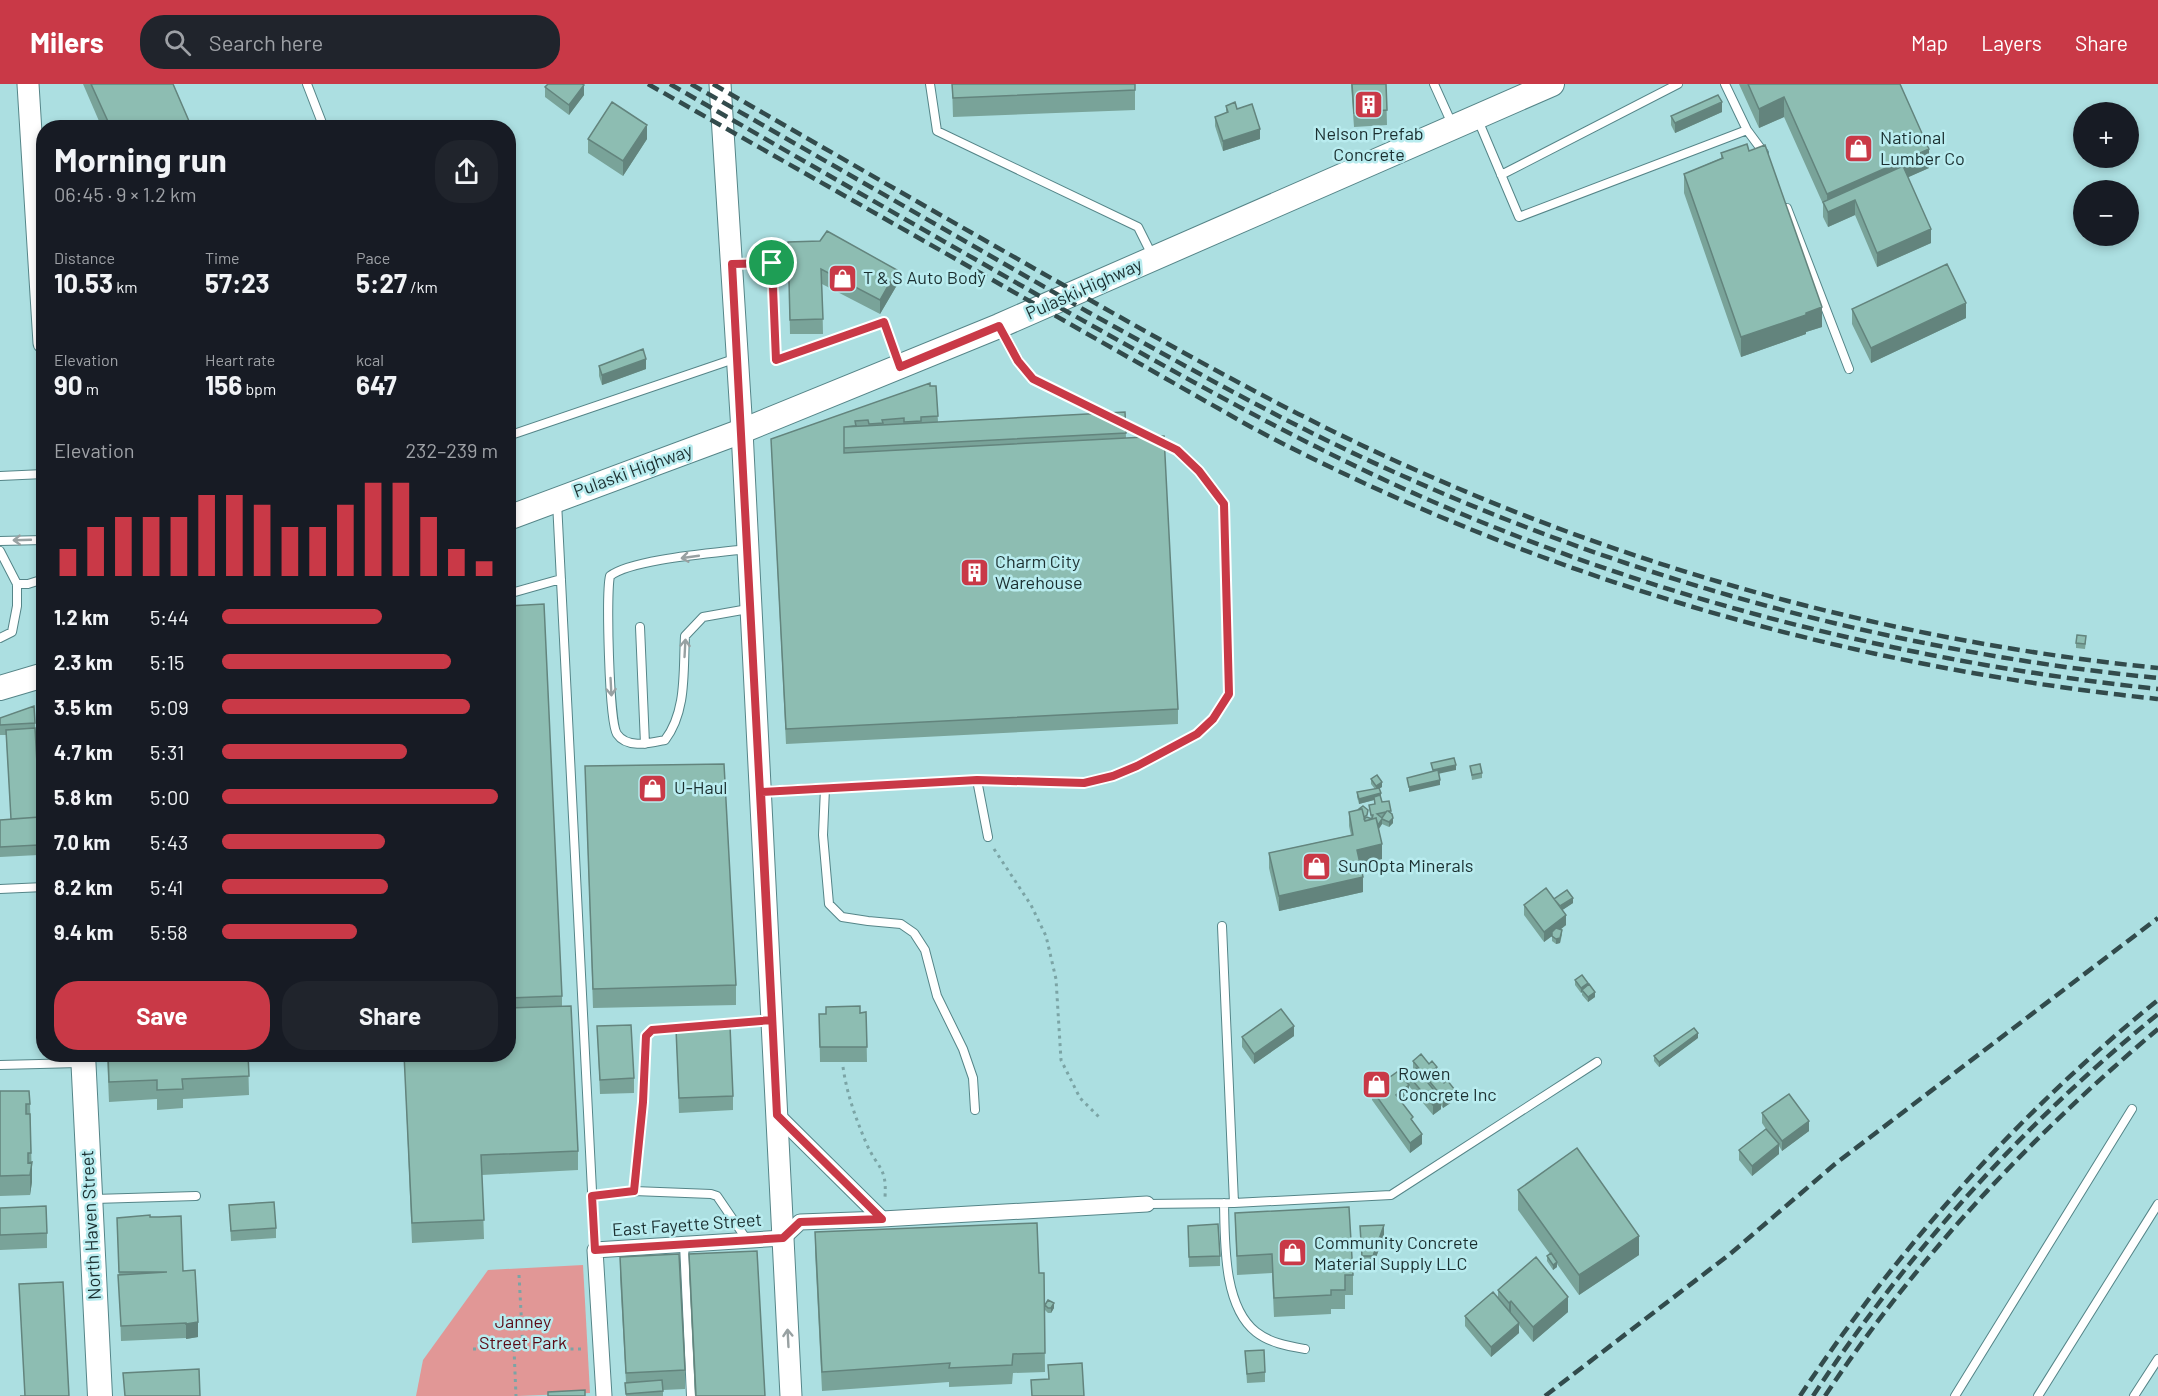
<!DOCTYPE html>
<html lang="en">
<head>
<meta charset="utf-8">
<style>
	body { margin:0; font-family:Barlow,sans-serif; background:#20242c; color:#f1f3f6; height:100vh; display:flex; flex-direction:column; font-size:22px; white-space:nowrap }
	* { box-sizing:border-box; margin:0 }
	p { font-size:20px; color:#9ea1a6 }
	.icon { flex:none; width:33px; height:33px; fill:none; stroke:currentColor; stroke-width:2; stroke-linecap:round; stroke-linejoin:round }
	.map { position:relative; flex:1; overflow:hidden }
	.side { position:absolute; left:36px; top:36px; width:480px; height:942px; display:flex; flex-direction:column; background:#171b24; border-radius:24px; box-shadow:0 3px 9px #0003 }
	.side>* { flex:none }
	.controls { position:absolute; left:2073px; top:18px; display:grid; gap:12px }
	.controls a { display:grid; place-items:center; width:66px; height:66px; border-radius:50%; background:#171b24; box-shadow:0 3px 9px #0003; font-size:30px }
	.pin { position:absolute; display:grid; place-items:center; width:51px; height:51px; color:#fff; margin:-26px; border:3px solid #fff; border-radius:50%; box-shadow:0 2px 6px #0007 }
	.round { display:grid; place-items:center; flex:none; width:63px; height:63px; border-radius:24px; background:#20242c }
	.overview { display:flex; align-items:center; justify-content:space-between; height:102px; padding:0 18px }
	h1 { font-size:33px; font-weight:700; line-height:45px }
	.stats { display:grid; grid-template-columns:repeat(3,1fr); gap:9px; height:102px; padding:6px 18px }
	.stats div { display:grid; align-content:center }
	.stats b { font-size:26px; font-weight:700 }
	.stats small { font-size:16px; font-weight:400 }
	.stats p { font-size:16px }
	.chart { height:168px; padding:12px 18px }
	.chart p { display:flex; justify-content:space-between }
	.chart svg { width:100%; height:108px; margin-top:6px; stroke:#c93947; stroke-width:6 }
	.action { display:flex; gap:12px; margin-top:auto; padding:12px 18px }
	.action a { flex:1; height:69px; border-radius:24px; background:#c93947; color:#fff; font-size:24px; font-weight:700; line-height:69px; text-align:center }
	.action a+a { background:#20242c; color:#f1f3f6 }
	ul { padding:0 18px; list-style:none; font-size:20px }
	li { display:grid; grid-template-columns:96px 72px 1fr; align-items:center; height:45px }
	li i { height:15px; border-radius:8px; background:#c93947 }
	header { display:flex; align-items:center; gap:36px; box-sizing:border-box; height:84px; padding:0 30px; background:#c93947; color:#fff }
	header strong { font-size:28px }
	nav { display:flex; gap:33px; margin-inline-start:auto; font-size:21px }
	.search { width:420px; height:54px; background:#20242c; display:flex; align-items:center; gap:15px; box-sizing:border-box; padding:0 21px; border-radius:24px; color:#9ea1a6; font-size:22px }
	.map>svg:first-child { display:block }
	.green { fill:#e19796 }
	.lines { fill:none; stroke-linecap:round; stroke-linejoin:round }
	.lane-casing { stroke:#558588; stroke-width:10 }
	.street-casing { stroke:#558588; stroke-width:17 }
	.secondary-casing { stroke:#558588; stroke-width:23 }
	.primary-casing { stroke:#558588; stroke-width:26 }
	.path { stroke:#7ba4a5; stroke-width:3; stroke-dasharray:3 4.5; stroke-linecap:butt }
	.lane { stroke:#fff; stroke-width:8 }
	.street { stroke:#fff; stroke-width:15 }
	.secondary { stroke:#fff; stroke-width:21 }
	.primary { stroke:#fff; stroke-width:24 }
	.rail { stroke:#324b4c; stroke-width:4.5; stroke-dasharray:12 6; stroke-linecap:butt }
	.wall { fill:#79a399 }
	.shaded-wall { fill:#63847d }
	.building { fill:#8dbdb2; stroke:#63847d; stroke-width:1.5; fill-rule:evenodd }
	.oneway { stroke:#98a1a2 }
	.route-casing { stroke:#fff; stroke-width:12 }
	.route { stroke:#c93947; stroke-width:8 }
	.labels { text-anchor:middle; stroke-width:5; stroke-linejoin:round; paint-order:stroke }
	.poi-label { font-size:18px; fill:#1b2f30; stroke:#b9ecef; text-anchor:start }
	.street-label { font-size:18px; fill:#1b2f30; stroke:#b9ecef }
	.park-label { font-size:18px; fill:#5b0a16; stroke:#b9ecef }
</style>
</head>
<body>
<header>
<strong>Milers</strong>
<div class="search"><svg class="icon" aria-label="search" viewBox="0 0 24 24"><circle cx="10" cy="10" r="6"/><path d="M15 15l6 6"/></svg>Search here</div>
<nav><a>Map</a><a>Layers</a><a>Share</a></nav>
</header>
<div class="map">
<svg width="2158" height="1312" viewBox="0 0 2158 1312">
	<rect width="100%" height="100%" fill="#acdfe1"/>
	<path class="green" d="M583,1181l7,128 -72,3h-102l7,-36 65,-90z"/>
	<g class="lines">
		<defs>
			<path id="lane" d="M307,0l17,44
				M930,0l7,47 201,96 14,28
				M1434,0l18,40
				M1725,0l22,46 17,23
				M1478,36l41,97 228,-87
				M1501,91l177,-91
				M1787,124l62,161
				M734,180l38,-1 4,97 108,-38 15,42
				M508,352l226,-77
				M0,392l44,-2
				M557,418l38,748
				M0,457l44,-1
				M747,465c-31,4 -115,10 -137,27 -4,17 -1,146 7,158 10,15 33,9 48,6 22,-29 18,-69 20,-104l18,-19 45,-8
				M0,467l17,33v22l-5,26 -12,6
				M17,500h11l16,-5
				M508,510l53,-15
				M640,543l5,117
				M977,696l11,57
				M825,704l-2,47 6,69 13,13 26,4 33,3 13,9 11,17 12,46 26,53 10,29 2,32
				M763,707l214,-11 107,3 29,-7 24,-10 60,-32 16,-15 16,-25 -5,-190 -25,-33 -22,-21 -144,-71 -14,-18 -19,-34
				M0,805l44,-2
				M1222,842l12,277
				M0,981l79,-2
				M634,1107l77,3 6,2 30,44
				M592,1112l42,-5 9,-89 3,-66 6,-6 119,-10
				M94,1115l102,-3
				M1224,1119c1,39 -1,103 32,129 14,11 32,14 49,17
				M1147,1120l87,-1 157,-8 206,-133
				M684,1160l7,152
				M1955,1312l177,-287
				M2038,1312l120,-192
				M2134,1312l24,-37"/>
			<path id="street" d="M777,1031l105,104
				M604,1312l-9,-146 188,-12 17,-16 82,-3 265,-15"/>
			<path id="secondary" d="M28,0l16,259
				M720,0l22,347 49,965"/>
			<path id="primary" d="M508,434l234,-87 257,-105 553,-242
				M0,604l44,-13
				M83,970l17,342"/>
		</defs>
		<use href="#lane" class="lane-casing"/>
		<use href="#street" class="street-casing"/>
		<use href="#secondary" class="secondary-casing"/>
		<use href="#primary" class="primary-casing"/>
		<path class="path" d="M994,765l37,56 15,31 10,43 5,81 19,38 20,20
			M843,983c4,28 13,52 24,78 11,24 20,22 18,52
			M519,1191l4,74
			M473,1265h111
			M514,1265l2,47"/>
		<use href="#lane" class="lane"/>
		<use href="#street" class="street"/>
		<use href="#secondary" class="secondary"/>
		<use href="#primary" class="primary"/>
		<path class="rail" d="M648,0l603,343c281,149 591,239 907,272
			M670,0c132,76 264,152 396,227 116,65 232,131 354,185 233,103 484,166 738,193
			M691,0c133,76 265,152 397,228 101,56 201,113 306,160 241,109 501,180 764,206
			M713,0c130,75 260,150 391,224 108,61 216,121 330,170 228,100 476,165 724,190
			M1545,1312l185,-142 105,-90 323,-246
			M1800,1312c98,-148 219,-284 358,-396
			M1813,1312c94,-143 212,-274 345,-382
			M1825,1312c92,-139 206,-260 333,-367"/>
	</g>
	<path class="wall" d="M83,0h90l19,44h-90z
		M952,0h183v26l-182,7z
		M1351,0h35l1,41 -33,2z
		M1739,0h161l29,84 -21,9 23,66 -54,24 -22,-52 -27,12 -5,-10v-13l-39,-87 -25,11z
		M545,3l39,8 -15,20 -24,-18z
		M1226,22l11,3 23,30 -37,12 -8,-25v-9l11,-4z
		M1722,28l-47,21 -4,-8v-9z
		M588,55h59l-24,37 -35,-23z
		M1721,69l101,174 -16,5v2l-65,23 -57,-164v-19l37,-16z
		M788,158l109,43 -17,29 -58,-30 1,50h-33z
		M1852,225l114,9 -95,45 -19,-39z
		M599,282l47,3 -44,16 -3,-9z
		M936,302l2,36 187,-10 1,26 52,271v15l-392,20 -15,-305z
		M508,522l54,390v10l16,145v19l-96,5 2,64 -72,4 -8,-189h104z
		M2086,557l-1,8 -9,-1v-5z
		M34,622l8,150h-4v-1l-38,2v-37l11,-1 -5,-84h-6v-17z
		M585,682l151,219v20l-143,3z
		M1470,682l12,7v5l-10,2z
		M1371,695l11,8 -3,1 3,14 9,12 2,9 -4,4 -7,-3 -3,5 3,30 -22,5 3,28 -84,19 -10,-43v-15l82,-18 -2,-9v-14l22,7 -2,-14 5,-1v-4l-15,4 -2,-7v-5l18,-3 -4,-5z
		M1554,815l19,4 -11,7 4,15 -6,5 2,5 -2,8 -4,1 -4,-3v-5l-8,6 -20,-27v-10z
		M1575,896l13,6 7,11 -7,5 -6,-7v-3l-1,1 -6,-8z
		M866,928l1,50h-47l-1,-48z
		M597,942l37,52v15l-34,1z
		M676,945l57,67v14l-54,3z
		M1294,952l-40,28 -12,-17v-10z
		M1698,954l-39,29 -5,-6v-5z
		M107,970h141l1,41 -66,4v9l-26,2v-11l-48,3z
		M1413,977l24,14 18,25 -12,8 -2,-3v4l-8,6 -24,-29v9l-8,6 12,21 9,22 -12,9 -38,-53v-10l36,-7v-8l5,-4z
		M0,1007l30,13 2,78 -2,13 -30,1z
		M1762,1029l47,18 -27,20 -3,-5v8l-27,22 -13,-16v-10l27,-21 -4,-6z
		M1518,1106l121,65 -60,40 -22,-31v3l-4,3 -6,-9v-5l3,-2 -32,-44z
		M229,1121l47,23v10l-45,3z
		M0,1124l47,25v15l-47,2z
		M1235,1129l118,62v20h-8v14h-14v5l-57,3 -2,-44 -35,2z
		M150,1133l33,54 15,66 -12,2v-1l-65,3 -4,-123z
		M1188,1142l32,30v10l-31,1z
		M1360,1142l24,9 -11,31h-11z
		M815,1148l224,41h5l1,99 -32,1 -1,11 -63,3v-5l-127,9 -7,-140z
		M689,1170l76,142h-70l-6,-123z
		M620,1173l65,113v19l-22,1v6h-37v-13l-6,-106z
		M1498,1206l70,22 -35,30 -14,-17v8l-28,24 -26,-31v-10l33,-18z
		M1045,1221l9,3 -3,5h-3l-3,-3z
		M1245,1267l20,21v10l-18,1z"/>
	<path class="shaded-wall" d="M584,1v10l-15,20v-10z
		M1784,13v20l-25,11v-19z
		M1722,18v10l-47,21v-10z
		M647,41v14l-24,37v-15z
		M1260,45v10l-37,12v-10z
		M1929,65v19l-74,33v14l-27,12 -1,-33z
		M1931,145v14l-54,24v-14z
		M897,186v15l-17,29v-14z
		M1966,219v15l-95,45v-15z
		M1822,223v20l-16,5v2l-65,23v-20l65,-24z
		M646,275v10l-44,16v-10z
		M1456,681v5l-23,5v-5z
		M1440,696v5l-31,7v-5z
		M1382,698v5l-6,4v-5z
		M1381,709v5l-7,-1v3l-15,4v-5z
		M1393,734v5l-4,4v-5z
		M1382,735v5l-4,6v-5z
		M1382,760v15l-25,5v-14z
		M1363,793v15l-84,19v-15z
		M1573,814v5l-15,10v-5z
		M1566,831v10l-14,11v-4v4l-8,6v-10z
		M1562,846l-2,13 -4,1v-5z
		M1588,899v5l-6,2v2l-1,1v-5z
		M1595,908v5l-7,5v-5z
		M1294,942v10l-40,28v-10z
		M1698,949v5l-39,29v-5z
		M1437,983v9l-4,-6z
		M1409,1001v10l-13,10v-10z
		M1455,1006v10l-12,8v-10z
		M1441,1015v10l-8,6v-10z
		M1809,1037v10l-27,20v-10z
		M1422,1050v10l-12,9v-10z
		M1779,1060v10l-27,22v-10z
		M32,1078v20l-2,13v-20z
		M1384,1141v10l-11,31v-10z
		M1639,1152v19l-60,40v-20z
		M1557,1178v5l-4,3v-5z
		M1568,1213v15l-35,30v-15z
		M1511,1217v15l-2,2v-15z
		M1054,1219v5l-3,5v-5z
		M198,1238v15l-12,2v-15z
		M1519,1239v10l-28,24v-10z"/>
	<path class="building" d="M91,0h82l19,44h-81z
		M548,0h34l2,1 -15,20 -24,-18z
		M952,0h183v6l-182,8z
		M1352,0h34l1,26 -33,3z
		M1748,0h152l29,65 -102,45 -43,-97 -25,12z
		M1718,11l4,7 -47,21 -4,-7z
		M612,18l35,23 -24,36 -35,-22z
		M1235,18l2,7 15,-5 8,25 -37,12 -8,-24 13,-5 -2,-6z
		M1747,60l2,7 16,-6 57,162 -16,6v2l-65,22 -57,-163 39,-16 -2,-5z
		M1903,82l28,63 -54,24 -22,-53 -27,12 -5,-10z
		M827,147l70,39 -17,30 -59,-31 2,50 -33,1 -2,-78 32,-1z
		M1947,180l19,39 -95,45 -19,-39z
		M643,265l3,10 -44,16 -3,-9z
		M930,299v3h6l2,30 -17,1v4l-17,1v-4l-22,2 1,3 -14,1 -1,-4 -13,1 1,5 -12,1v26l320,-17 14,273 -392,20 -15,-290z
		M1125,328l1,21 -282,15v-21z
		M544,520l18,392 -54,2v-392z
		M2077,551l9,1 -1,8 -9,-1z
		M34,622l1,17 -35,2v-7z
		M35,644l5,89 -29,2 -5,-89z
		M1454,674l2,7 -23,5 -2,-7z
		M724,680l12,221 -143,4 -8,-223z
		M1480,680l2,9 -10,2 -2,-9z
		M1438,686l2,10 -31,7 -2,-9z
		M1377,691l5,7 -6,4 -5,-7z
		M1379,704l2,5 -22,6 -2,-7z
		M1380,711l2,7 7,-1 2,10h-3l4,3 1,4 -4,4 -7,-3 -4,6 -2,-7 -11,3 -1,-2 3,-2 5,2 1,-4h-2l-2,-10 6,-1 -1,-7zM1386,728l-4,6 -5,-4z
		M1363,722l5,4 -1,5 -3,2 -2,-8h-3z
		M1362,725l3,12 11,-3 6,26 -25,6 6,27 -84,19 -10,-43 84,-18 -4,-23z
		M40,733l2,30h-4v-2l-38,2v-27z
		M1546,804l20,27 -22,17 -20,-27z
		M1567,806l6,8 -13,8 -6,-7z
		M1556,844l6,2 -2,8 -4,1 -4,-3v-4z
		M1582,891l6,8 -7,5 -6,-8z
		M1589,900l6,8 -7,5 -6,-7z
		M571,922l7,145 -97,4 3,65 -72,3 -8,-169h104v-46z
		M860,922v7l6,-1 1,35h-47l-1,-33h7v-7z
		M1281,925l13,17 -40,28 -12,-17z
		M631,941l3,53 -34,2 -3,-54z
		M730,942l3,70 -54,2 -3,-69z
		M1694,944l4,5 -39,29 -5,-6z
		M108,970h140l1,22 -67,3 1,10 -26,1v-10l-48,2z
		M1421,970l8,10 3,-3 5,6 -4,3 11,13 3,-3 8,10 -12,8 -30,-37z
		M1416,984l25,31 -8,6 -25,-30z
		M1397,988l12,13 -13,10 17,22 -2,2 11,15 -12,9 -38,-53z
		M0,1007h29l1,13h-4v10h4l1,39h-3v10l4,-1 -2,13 -30,1z
		M1789,1010l20,27 -27,20 -20,-28z
		M1766,1045l13,15 -27,22 -13,-16z
		M1577,1064l62,88 -60,39 -61,-85z
		M274,1118l2,26 -45,3 -2,-26z
		M46,1122l1,27 -47,2v-27z
		M1349,1123l4,68h-8v15h-14v5l-57,3 -2,-44 -35,2 -2,-43z
		M150,1131v2h9l22,-1 2,55 12,-1 3,52 -12,2v-1l-65,3 -3,-51 49,-3h-48l-2,-54z
		M1037,1139l2,50h5l1,80 -32,1 -1,11 -63,3 1,-5 -128,9 -7,-140z
		M1218,1140l2,32 -31,1 -1,-31z
		M1384,1141l-11,31h-11l-2,-30z
		M757,1167l8,145h-69l-7,-142z
		M1551,1169l6,9 -4,3 -6,-9z
		M679,1170l6,116 -59,3 -6,-116z
		M1536,1173l32,40 -35,30 -22,-26 -2,2 -11,-13z
		M63,1198l6,114h-49h5l-6,-112z
		M1493,1208l26,31 -28,24 -26,-31z
		M1048,1216l6,3 -3,5h-3l-3,-3z
		M1264,1266l1,22 -18,2 -2,-23z
		M1082,1279l2,33h-52l-1,-16 18,-1 -1,-14z
		M199,1285l1,27h-75l-2,-23z
		M662,1296l1,11 -37,3 -1,-11z
		M585,1306v6h-37v-4z"/>
	<defs><path id="oneway-shaft" d="M-6 0H5M1.5-3L5.5 0L1.5 3" fill="none" stroke-width="1.6" stroke-linecap="round" stroke-linejoin="round" transform="scale(1.5)"/></defs>
	<g class="oneway">
		<use href="#oneway-shaft" transform="translate(22 456) rotate(178)"/>
		<use href="#oneway-shaft" transform="translate(690 473) rotate(172)"/>
		<use href="#oneway-shaft" transform="translate(685 564) rotate(-87)"/>
		<use href="#oneway-shaft" transform="translate(611 603) rotate(87)"/>
		<use href="#oneway-shaft" transform="translate(788 1254) rotate(-93)"/>
	</g>
	<g class="lines">
		<defs>
			<path id="route" d="M772,179l-40,1 40,756 -120,10 -6,6 -3,66 -9,89 -42,5 3,54 188,-12 17,-16 82,-3 -105,-104 -16,-323 216,-12 107,3 29,-7 24,-10 60,-32 16,-15 16,-25 -5,-190 -25,-33 -22,-21 -144,-71 -15,-18 -19,-35 -99,41 -16,-45 -108,38 -4,-97"/>
		</defs>
		<use href="#route" class="route-casing"/>
		<use href="#route" class="route"/>
	</g>
	<defs>
		<symbol id="building-square" viewBox="-11 -11 22 22"><rect x="-9" y="-9" width="18" height="18" rx="4" fill="#c93947" stroke="#b9ecef"/><path d="M-4-6H4V6H1V3H-1V6H-4ZM-2.5-4.3h1.7v1.8h-1.7ZM.8-4.3h1.7v1.8H.8ZM-2.5-1h1.7V.8h-1.7ZM.8-1h1.7V.8H.8Z" fill="#fff"/></symbol>
		<symbol id="shop-square" viewBox="-11 -11 22 22"><rect x="-9" y="-9" width="18" height="18" rx="4" fill="#c93947" stroke="#b9ecef"/><path d="M-5-2.5h2.3a2.7 3.5 0 0 1 5.4 0H5L5.5 6h-11ZM-1.5-2.5h3a1.5 2.3 0 0 0-3 0Z" fill="#fff"/></symbol>
	</defs>
	<g fill-rule="evenodd">
		<use href="#building-square" x="1352" y="4" width="33" height="33"/>
		<use href="#shop-square" x="1842" y="48" width="33" height="33"/>
		<use href="#shop-square" x="826" y="178" width="33" height="33"/>
		<use href="#building-square" x="958" y="472" width="33" height="33"/>
		<use href="#shop-square" x="636" y="688" width="33" height="33"/>
		<use href="#shop-square" x="1300" y="766" width="33" height="33"/>
		<use href="#shop-square" x="1360" y="984" width="33" height="33"/>
		<use href="#shop-square" x="1276" y="1152" width="33" height="33"/>
	</g>
	<g class="labels">
		<g class="poi-label">
			<text x="1369" y="56" text-anchor="middle">Nelson Prefab<tspan x="1369" dy="21">Concrete</tspan></text>
			<text x="1880" y="60">National<tspan x="1880" dy="21">Lumber Co</tspan></text>
			<text x="863" y="200">T &amp; S Auto Body</text>
			<text x="995" y="484">Charm City<tspan x="995" dy="21">Warehouse</tspan></text>
			<text x="674" y="710">U-Haul</text>
			<text x="1338" y="788">SunOpta Minerals</text>
			<text x="1398" y="996">Rowen<tspan x="1398" dy="21">Concrete Inc</tspan></text>
			<text x="1314" y="1165">Community Concrete<tspan x="1314" dy="21">Material Supply LLC</tspan></text>
		</g>
		<g class="street-label">
			<text transform="translate(1084 205) rotate(-24)" y="6">Pulaski Highway</text>
			<text transform="translate(633 387) rotate(-20)" y="6">Pulaski Highway</text>
			<text transform="translate(91 1141) rotate(-93)" y="6">North Haven Street</text>
			<text transform="translate(687 1141) rotate(-4)" y="6">East Fayette Street</text>
		</g>
		<g class="park-label">
			<text x="523" y="1244">Janney<tspan x="523" dy="21">Street Park</tspan></text>
		</g>
	</g>
</svg>
<div class="controls">
<a>+</a>
<a>−</a>
</div>
<div class="pin" style="left:772px;top:179px;background:#1e9e55"><svg class="icon" aria-label="arrive" viewBox="0 0 24 24"><path d="M6 21V4h12l-3 4 3 4H6"/></svg></div>
<section class="side">
<div class="overview"><div><h1>Morning run</h1><p>06:45 · 9 × 1.2 km</p></div><a class="round"><svg class="icon" aria-label="share" viewBox="0 0 24 24"><path d="M12 15V3M7 8l5-5 5 5M5 13v7h14v-7"/></svg></a></div>
<div class="stats">
<div><p>Distance</p><b>10.53<small> km</small></b></div>
<div><p>Time</p><b>57:23</b></div>
<div><p>Pace</p><b>5:27<small> /km</small></b></div>
</div>
<div class="stats">
<div><p>Elevation</p><b>90<small> m</small></b></div>
<div><p>Heart rate</p><b>156<small> bpm</small></b></div>
<div><p>kcal</p><b>647</b></div>
</div>
<div class="chart"><p><span>Elevation</span>232–239 m</p>
<svg viewBox="0 0 160 44" preserveAspectRatio="none"><path d="M5 44V33M15 44V24M25 44V20M35 44V20M45 44V20M55 44V11M65 44V11M75 44V15M85 44V24M95 44V24M105 44V15M115 44V6M125 44V6M135 44V20M145 44V33M155 44V38"/></svg>
</div>
<ul>
<li><b>1.2 km</b>5:44<i style="width:58%"></i></li>
<li><b>2.3 km</b>5:15<i style="width:83%"></i></li>
<li><b>3.5 km</b>5:09<i style="width:90%"></i></li>
<li><b>4.7 km</b>5:31<i style="width:67%"></i></li>
<li><b>5.8 km</b>5:00<i style="width:100%"></i></li>
<li><b>7.0 km</b>5:43<i style="width:59%"></i></li>
<li><b>8.2 km</b>5:41<i style="width:60%"></i></li>
<li><b>9.4 km</b>5:58<i style="width:49%"></i></li>
</ul>
<div class="action"><a>Save</a><a>Share</a></div>
</section>
</div>
</body>
</html>
